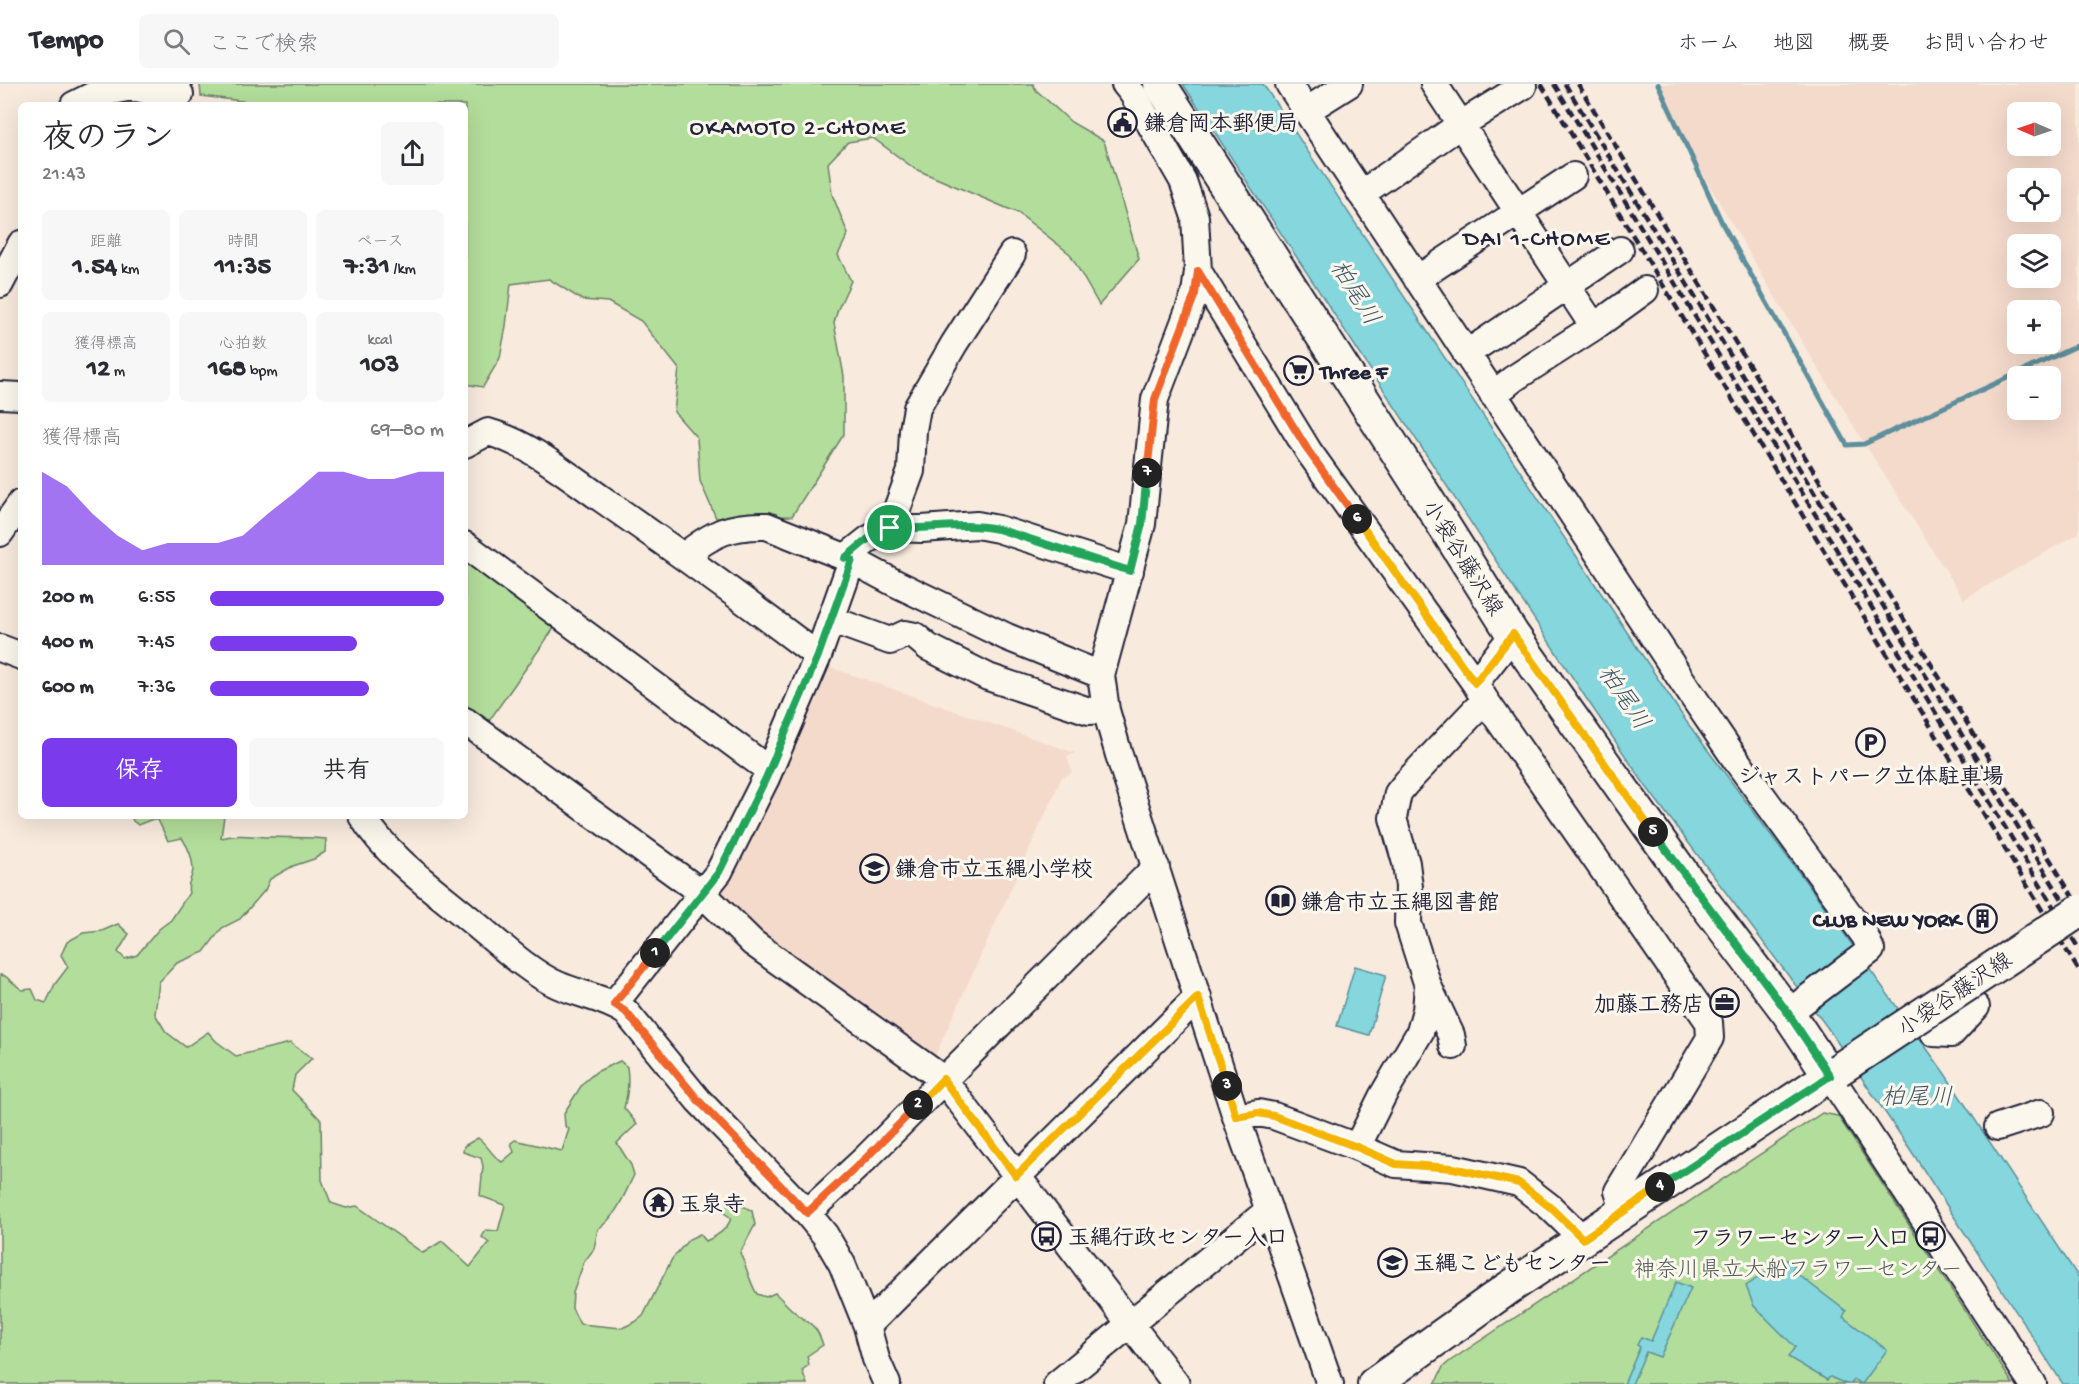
<!DOCTYPE html>
<html lang="ja">
<head>
<meta charset="utf-8">
<style>
	body { margin:0; font-family:"Gochi Hand","Klee One",sans-serif; background:#f7f7f7; color:#2b2b33; height:100vh; display:flex; flex-direction:column; font-size:22px; white-space:nowrap }
	* { box-sizing:border-box; margin:0 }
	p { font-size:20px; color:#7c7c81 }
	.icon { flex:none; width:33px; height:33px; fill:none; stroke:currentColor; stroke-width:2; stroke-linecap:round; stroke-linejoin:round }
	.map { position:relative; flex:1; overflow:hidden }
	.side { position:absolute; left:18px; top:18px; width:450px; height:717px; display:flex; flex-direction:column; background:#fff; border-radius:9px; box-shadow:0 6px 24px #0002 }
	.side>* { flex:none }
	.needle { width:39px; rotate:272deg }
	.fabs { position:absolute; left:2007px; top:18px; display:grid; gap:12px }
	.fabs a { display:grid; place-items:center; width:54px; height:54px; border-radius:9px; background:#fff; box-shadow:0 6px 24px #0002; font-size:30px }
	.pin { position:absolute; display:grid; place-items:center; width:51px; height:51px; color:#fff; margin:-26px; border:3px solid #fff; border-radius:50%; box-shadow:0 2px 6px #0007 }
	.km { position:absolute; width:30px; height:30px; margin:-15px; border-radius:50%; background:#222; color:#fff; font-size:16px; line-height:30px; text-align:center }
	.round { display:grid; place-items:center; flex:none; width:63px; height:63px; border-radius:9px; background:#f7f7f7 }
	.overview { display:flex; align-items:center; justify-content:space-between; height:102px; padding:0 24px }
	h1 { font-size:33px; font-weight:800; line-height:45px }
	.stats { display:grid; grid-template-columns:repeat(3,1fr); gap:9px; height:102px; padding:6px 24px }
	.stats div { display:grid; align-content:center; border-radius:9px; background:#f7f7f7; text-align:center }
	.stats b { font-size:26px; font-weight:800 }
	.stats small { font-size:16px; font-weight:400 }
	.stats p { font-size:16px }
	.chart { height:168px; padding:12px 24px }
	.chart p { display:flex; justify-content:space-between }
	.chart svg { width:100%; height:108px; margin-top:6px; fill:#7c3aed; opacity:.7 }
	.cta { display:flex; gap:12px; margin-top:auto; padding:12px 24px }
	.cta a { flex:1; height:69px; border-radius:9px; background:#7c3aed; color:#fff; font-size:24px; font-weight:800; line-height:69px; text-align:center }
	.cta a+a { background:#f7f7f7; color:#2b2b33 }
	ul { padding:0 24px; list-style:none; font-size:20px }
	li { display:grid; grid-template-columns:96px 72px 1fr; align-items:center; height:45px }
	li i { height:15px; border-radius:8px; background:#7c3aed }
	header { display:flex; align-items:center; gap:36px; box-sizing:border-box; height:84px; padding:0 30px; background:#fff; border-bottom:2px solid #e1e1e2 }
	header strong { font-size:28px }
	nav { display:flex; gap:33px; margin-inline-start:auto; font-size:21px }
	.search { width:420px; height:54px; background:#f7f7f7; display:flex; align-items:center; gap:15px; box-sizing:border-box; padding:0 21px; border-radius:9px; color:#7c7c81; font-size:22px }
	.map>svg:first-child { display:block }
	.built { fill:#f4dacb; fill-rule:evenodd }
	.green { fill:#b3dd9a; stroke:#6a806a; stroke-width:1.5 }
	.water { fill:#85d7dd; stroke:#5d8f9c; stroke-width:1.5 }
	.lines { fill:none; stroke-linecap:round; stroke-linejoin:round }
	.stream { stroke:#5d8f9c; stroke-width:5 }
	.minor-casing { stroke:#22223b; stroke-width:30 }
	.major-casing { stroke:#22223b; stroke-width:36 }
	.minor { stroke:#fbf7ec; stroke-width:26 }
	.major { stroke:#fbf7ec; stroke-width:32 }
	.rail { stroke:#22223b; stroke-width:4.5; stroke-dasharray:9 4.5; stroke-linecap:butt }
	.major-bridge-casing { stroke:#22223b; stroke-width:36; stroke-linecap:butt }
	.major-bridge { stroke:#fbf7ec; stroke-width:32 }
	.split-1-casing { stroke:#fff; stroke-width:12 }
	.split-2-casing { stroke:#fff; stroke-width:12 }
	.split-3-casing { stroke:#fff; stroke-width:12 }
	.split-4-casing { stroke:#fff; stroke-width:12 }
	.split-5-casing { stroke:#fff; stroke-width:12 }
	.split-6-casing { stroke:#fff; stroke-width:12 }
	.split-7-casing { stroke:#fff; stroke-width:12 }
	.split-8-casing { stroke:#fff; stroke-width:12 }
	.split-1 { stroke:#22a559; stroke-width:8 }
	.split-2 { stroke:#f0652b; stroke-width:8 }
	.split-3 { stroke:#f5b400; stroke-width:8 }
	.split-4 { stroke:#f5b400; stroke-width:8 }
	.split-5 { stroke:#22a559; stroke-width:8 }
	.split-6 { stroke:#f5b400; stroke-width:8 }
	.split-7 { stroke:#f0652b; stroke-width:8 }
	.split-8 { stroke:#22a559; stroke-width:8 }
	.labels { text-anchor:middle; stroke-width:6; stroke-linejoin:round; paint-order:stroke }
	.poi-label { font-size:22px; font-weight:bold; fill:#22223b; stroke:#fbf7ec; text-anchor:start }
	.street-label { font-size:22px; fill:#22223b; stroke:#fbf7ec }
	.park-label { font-size:22px; fill:#4e5a58; stroke:#fbf7ec }
	.neighbourhood-label { font-size:24px; letter-spacing:1.5px; fill:#22223b; stroke:#fbf7ec }
	.water-label { font-size:24px; font-style:italic; fill:#40586c; stroke:#fbf7ec }
</style>
</head>
<body>
<header>
<strong>Tempo</strong>
<div class="search"><svg class="icon" aria-label="search" viewBox="0 0 24 24"><circle cx="10" cy="10" r="6"/><path d="M15 15l6 6"/></svg>ここで検索</div>
<nav><a>ホーム</a><a>地図</a><a>概要</a><a>お問い合わせ</a></nav>
</header>
<div class="map">
<svg width="2079" height="1300" viewBox="0 0 2079 1300">
	<rect width="100%" height="100%" fill="#f8eadd"/>
	<filter id="ink" filterUnits="userSpaceOnUse"><feTurbulence type="fractalNoise" baseFrequency=".0167" numOctaves="2"/><feDisplacementMap in="SourceGraphic" scale="12" xChannelSelector="R" yChannelSelector="G"/><feConvolveMatrix kernelMatrix="1 2 1 2 8 2 1 2 1" color-interpolation-filters="sRGB"/></filter>
	<g filter="url(#ink)">
		<path class="built" d="M1659,0h420v449l-115,66 -103,-161 -70,-114 -106,-180zM2018,28h32v34h-32zM2018,94h32v34h-32zM2018,160h32v34h-32zM2018,226h32v34h-32zM2018,292h32v34h-32z
			M821,580l254,89 -8,3 5,17 -10,4 -128,281 -166,-118 -52,-51z"/>
		<path class="green" d="M200,0h833l3,6 35,32 33,19 35,118 -40,46 -29,-51 -52,-41 -103,-44 -42,-31 -25,4 -20,21 4,31 16,40 -10,21 13,26 -13,28 -4,14 10,53v58l-52,82 -76,2 -16,-37 -3,-43 -23,-26 5,-43 -38,-48 -33,-19 -26,-2 -33,-21 -38,5 -5,42 -6,32 -17,29 -18,-3v-279h-213l-10,-4 -41,-5z
			M465,471l92,69 -68,97 -24,-17z
			M131,732h93l-3,22c21,-5 31,-1 52,-1 18,1 35,0 53,2l-1,13 -11,7 -21,7 -23,13 -5,11 -25,29 -18,9 -18,24 -27,11 -18,19 -4,32 11,18 20,15 22,-15 8,9 20,15 54,-13 22,15 -17,17 -3,15 29,30 1,60 9,23 15,5 11,-2 66,47 19,-12 28,26 19,-24 -7,-6 4,-7 12,1 7,-26 -25,-9 3,-30 -2,-8 -18,-6 1,-6 14,-8c10,7 13,17 24,24l12,-10 -3,-9 4,-3 47,11 7,-22 -4,-3 -1,-13 19,-30 13,-11 24,-11 7,6c2,14 1,27 -3,41l13,16 -20,19 14,22 3,10c-10,20 -17,41 -36,54l-4,20 -10,13 -11,31 -1,15 8,16 42,4 13,-6 8,-6 29,-57 17,-20 11,-5 6,7c10,-4 22,-12 25,-23l-8,-6 5,-9 10,-3 5,6 9,5 3,14 -15,28c7,14 9,28 17,41l9,3 9,-4c7,6 13,14 21,20 15,13 20,10 27,32l-16,11 2,9 -7,5 5,14h-807v-409l5,1 17,14 10,-1 5,11 9,3 9,-19 13,-17 -7,-12 6,-13 16,-9 19,-2 16,-7 11,10 -11,18 7,7 12,-4 22,-26 12,-9 18,-27c-3,-10 3,-14 4,-23 0,-12 -5,-23 -11,-32l-14,3 -10,-21h-8l-12,5 -5,-4z
			M1822,1029l16,3 175,268h-578l8,-17 7,-6z"/>
		<path class="water" d="M1183,0h80l423,637 152,204 107,149 134,204v106h-16l-153,-235 -83,-122 -182,-242 -61,-90z
			M1355,882l31,9 -17,60 -32,-9z
			M1784,1176h6l5,5 -3,5 54,41 -3,6 44,33 -25,34 -8,-4 -3,4h-5l-16,-7 -3,3 -39,-23 7,-10 -41,-41 -8,-20z
			M1676,1198l15,6 -31,69 -14,-5 -14,32h-8l16,-37 -3,-2 4,-8 10,4z"/>
		<g class="lines">
			<path class="stream" d="M1658,0l65,141 124,220 17,-1 215,-99"/>
			<defs>
				<path id="minor" d="M1125,0l8,10 50,87 12,36 3,54 -3,23 -40,105 -13,125 -41,151 5,35 13,45 117,362 94,267
					M1289,0l392,595 55,81 129,176 6,14 -83,63
					M1434,0l160,243 -81,52 -20,16
					M74,21l22,-11 36,-7 28,6 20,1
					M1306,27l43,-27
					M1361,110l99,-69 63,-39
					M1198,187l111,181 166,231 10,17 224,322 1,16 -92,153 6,20
					M1417,195l156,-103
					M0,200l21,-40
					M1594,243l51,-37
					M1466,270l154,-104
					M0,311l21,1
					M465,360l23,-12c41,11 79,43 114,67 73,51 145,103 216,157
					M890,444l21,-57 2,-41 4,-22 37,-64 58,-90
					M0,449l21,-30
					M465,461l304,225
					M684,472c29,-23 46,-31 83,-30l85,34 41,22 114,55 94,38
					M845,474l24,-19 21,-11 32,1 55,-4 21,4 132,42
					M832,536l58,21 15,-7 10,2 13,11 60,30 101,34 17,-1
					M0,564l21,8
					M1475,599l38,-48
					M465,637l237,172 51,50 190,136 233,305
					M362,732c27,43 73,74 112,107 23,19 56,50 84,62 23,10 47,13 68,27l72,88 109,113 18,22 17,29 25,62 9,33 11,25
					M1428,902l23,49 2,11
					M614,920l105,-132 47,-94 52,-122 34,-96
					M1934,949l17,1 25,-27
					M1830,992l203,308
					M1236,1033l22,-4 16,3 83,31 39,17 57,4 66,15 31,24 33,32
					M1998,1043l43,-14
					M1357,1063l26,-52 37,-63 6,-22 2,-24 -20,-63 1,-36 -3,-24 -13,-45 5,-25 8,-10 79,-83
					M807,1129l59,-55 290,-291
					M867,1242l331,-329
					M1057,1300l212,-174"/>
				<path id="major" d="M1160,0l257,399 96,152 175,246 100,132 42,63
					M1374,1300l133,-95 331,-219"/>
			</defs>
			<use href="#minor" class="minor-casing"/>
			<use href="#major" class="major-casing"/>
			<use href="#minor" class="minor"/>
			<use href="#major" class="major"/>
			<path class="rail" d="M1541,0l538,887
				M1554,0l525,865
				M1565,0l514,843
				M1578,0l501,823"/>
			<defs>
				<path id="major-bridge" d="M1838,986l241,-159"/>
			</defs>
			<use href="#major-bridge" class="major-bridge-casing"/>
			<use href="#major-bridge" class="major-bridge"/>
		</g>
	</g>
	<g class="lines" filter="url(#ink)">
		<defs>
			<path id="split-1" d="M655,869l64,-81 47,-94 52,-122 34,-96 -7,-2 23,-19 22,-11"/>
			<path id="split-2" d="M655,869l-41,51 12,8 72,88 109,113 59,-55 52,-53"/>
			<path id="split-3" d="M918,1021l25,-26 73,97 182,-179 29,89"/>
			<path id="split-4" d="M1227,1002l9,31 22,-4 16,3 83,31 39,17 57,4 66,15 31,24 33,32 77,-52"/>
			<path id="split-5" d="M1653,748l135,181 42,63 -170,111"/>
			<path id="split-6" d="M1357,435l118,164 38,-49 140,198"/>
			<path id="split-7" d="M1147,389l8,-74 40,-105 3,-23 111,181 48,67"/>
			<path id="split-8" d="M890,444c36,2 72,-6 108,1l132,42 12,-47 5,-51"/>
		</defs>
		<use href="#split-1" class="split-1-casing"/>
		<use href="#split-2" class="split-2-casing"/>
		<use href="#split-3" class="split-3-casing"/>
		<use href="#split-4" class="split-4-casing"/>
		<use href="#split-5" class="split-5-casing"/>
		<use href="#split-6" class="split-6-casing"/>
		<use href="#split-7" class="split-7-casing"/>
		<use href="#split-8" class="split-8-casing"/>
		<use href="#split-1" class="split-1"/>
		<use href="#split-2" class="split-2"/>
		<use href="#split-3" class="split-3"/>
		<use href="#split-4" class="split-4"/>
		<use href="#split-5" class="split-5"/>
		<use href="#split-6" class="split-6"/>
		<use href="#split-7" class="split-7"/>
		<use href="#split-8" class="split-8"/>
	</g>
	<defs>
		<symbol id="civic-ring" viewBox="-11 -11 22 22"><circle r="9.5" fill="#fbf7ec" stroke="#22223b" stroke-width="1.5"/><path d="M-.6-6.5H3V-4.5H.6V-3L4-1V1h2V6H-6V1h2V-1L-.6-3ZM-1.2 2.5V6h2.4V2.5Z" fill="#22223b"/></symbol>
		<symbol id="supermarket-ring" viewBox="-11 -11 22 22"><circle r="9.5" fill="#fbf7ec" stroke="#22223b" stroke-width="1.5"/><path d="M-6-5.5h2.5l.6 2H6L4.5 2H-2.5L-4.4-4H-6ZM-1.5 3.2a1.3 1.3 0 1 0 .1 0ZM3 3.2a1.3 1.3 0 1 0 .1 0Z" fill="#22223b"/></symbol>
		<symbol id="parking-ring" viewBox="-11 -11 22 22"><circle r="9.5" fill="#fbf7ec" stroke="#22223b" stroke-width="1.5"/><path d="M-3.5-5.5H1a3.5 3.5 0 0 1 0 7H-1V5.5H-3.5ZM-1-3.4V-.6H.8a1.4 1.4 0 0 0 0-2.8Z" fill="#22223b"/></symbol>
		<symbol id="school-ring" viewBox="-11 -11 22 22"><circle r="9.5" fill="#fbf7ec" stroke="#22223b" stroke-width="1.5"/><path d="M0-5L7-2L0 1L-7-2ZM-4 1L0 2.5L4 1V4Q0 6-4 4Z" fill="#22223b"/></symbol>
		<symbol id="library-ring" viewBox="-11 -11 22 22"><circle r="9.5" fill="#fbf7ec" stroke="#22223b" stroke-width="1.5"/><path d="M-6-4Q-3-5.5-.7-3.5V5Q-3 3-6 4ZM6-4Q3-5.5 .7-3.5V5Q3 3 6 4Z" fill="#22223b"/></symbol>
		<symbol id="building-ring" viewBox="-11 -11 22 22"><circle r="9.5" fill="#fbf7ec" stroke="#22223b" stroke-width="1.5"/><path d="M-4-6H4V6H1V3H-1V6H-4ZM-2.5-4.3h1.7v1.8h-1.7ZM.8-4.3h1.7v1.8H.8ZM-2.5-1h1.7V.8h-1.7ZM.8-1h1.7V.8H.8Z" fill="#22223b"/></symbol>
		<symbol id="office-ring" viewBox="-11 -11 22 22"><circle r="9.5" fill="#fbf7ec" stroke="#22223b" stroke-width="1.5"/><path d="M-6-3h4V-5.5h4V-3h4V5H-6ZM-1-4.5V-3h2v-1.5ZM-6 0V1H6V0Z" fill="#22223b"/></symbol>
		<symbol id="temple-ring" viewBox="-11 -11 22 22"><circle r="9.5" fill="#fbf7ec" stroke="#22223b" stroke-width="1.5"/><path d="M0-6L5-2H3V0L6.5 2.5H4V6H1.5V3h-3V6H-4V2.5H-6.5L-3 0V-2H-5Z" fill="#22223b"/></symbol>
		<symbol id="bus-ring" viewBox="-11 -11 22 22"><circle r="9.5" fill="#fbf7ec" stroke="#22223b" stroke-width="1.5"/><path d="M-5-6H5V4H4V6H2V4H-2V6H-4V4H-5ZM-3.5-4V0h7V-4ZM-3.5 1.2v1.5H-2V1.2ZM2 1.2v1.5H3.5V1.2Z" fill="#22223b"/></symbol>
	</defs>
	<g fill-rule="evenodd">
		<use href="#civic-ring" x="1106" y="22" width="33" height="33"/>
		<use href="#supermarket-ring" x="1282" y="270" width="33" height="33"/>
		<use href="#parking-ring" x="1854" y="642" width="33" height="33"/>
		<use href="#school-ring" x="858" y="768" width="33" height="33"/>
		<use href="#library-ring" x="1264" y="800" width="33" height="33"/>
		<use href="#building-ring" x="1966" y="818" width="33" height="33"/>
		<use href="#office-ring" x="1708" y="902" width="33" height="33"/>
		<use href="#temple-ring" x="642" y="1102" width="33" height="33"/>
		<use href="#bus-ring" x="1030" y="1136" width="33" height="33"/>
		<use href="#bus-ring" x="1914" y="1136" width="33" height="33"/>
		<use href="#school-ring" x="1376" y="1162" width="33" height="33"/>
	</g>
	<g class="labels">
		<g class="poi-label">
			<text x="1144" y="46">鎌倉岡本郵便局</text>
			<text x="1320" y="294">Three F</text>
			<text x="1871" y="699" text-anchor="middle">ジャストパーク立体駐車場</text>
			<text x="895" y="792">鎌倉市立玉縄小学校</text>
			<text x="1301" y="825">鎌倉市立玉縄図書館</text>
			<text x="1961" y="842" text-anchor="end">CLUB NEW YORK</text>
			<text x="1704" y="927" text-anchor="end">加藤工務店</text>
			<text x="679" y="1127">玉泉寺</text>
			<text x="1068" y="1160">玉縄行政センター入口</text>
			<text x="1910" y="1161" text-anchor="end">フラワーセンター入口</text>
			<text x="1413" y="1186">玉縄こどもセンター</text>
		</g>
		<g class="street-label">
			<text transform="translate(1464 473) rotate(58)" y="8">小袋谷藤沢線</text>
			<text transform="translate(1954 909) rotate(-34)" y="8">小袋谷藤沢線</text>
		</g>
		<g class="park-label">
			<text x="1798" y="1192">神奈川県立大船フラワーセンター</text>
		</g>
		<g class="neighbourhood-label">
			<text x="798" y="50">OKAMOTO 2-CHOME</text>
			<text x="1537" y="161">DAI 1-CHOME</text>
		</g>
		<g class="water-label">
			<text transform="translate(1356 208) rotate(58)" y="8">柏尾川</text>
			<text transform="translate(1625 613) rotate(56)" y="8">柏尾川</text>
			<text x="1917" y="1020">柏尾川</text>
		</g>
	</g>
</svg>
<div class="fabs">
<a><svg class="needle" viewBox="-14 -14 28 28"><path d="M0-13l5 13h-10z" fill="#e53935"/><path d="M0 13l5-13h-10z" fill="#7c7c81"/></svg></a>
<a><svg class="icon" aria-label="locate" viewBox="0 0 24 24"><circle cx="12" cy="12" r="6"/><path d="M12 2v4M12 18v4M2 12h4M18 12h4"/></svg></a>
<a><svg class="icon" aria-label="layers" viewBox="0 0 24 24"><path d="M12 4l9 5-9 5-9-5zM3 14l9 5 9-5"/></svg></a>
<a>+</a>
<a>−</a>
</div>
<div class="pin" style="left:890px;top:444px;background:#1e9e55"><svg class="icon" aria-label="arrive" viewBox="0 0 24 24"><path d="M6 21V4h12l-3 4 3 4H6"/></svg></div>
<b class="km" style="left:655px;top:869px">1</b>
<b class="km" style="left:918px;top:1021px">2</b>
<b class="km" style="left:1227px;top:1002px">3</b>
<b class="km" style="left:1660px;top:1103px">4</b>
<b class="km" style="left:1653px;top:748px">5</b>
<b class="km" style="left:1357px;top:435px">6</b>
<b class="km" style="left:1147px;top:389px">7</b>
<section class="side">
<div class="overview"><div><h1>夜のラン</h1><p>21:43</p></div><a class="round"><svg class="icon" aria-label="share" viewBox="0 0 24 24"><path d="M12 15V3M7 8l5-5 5 5M5 13v7h14v-7"/></svg></a></div>
<div class="stats">
<div><p>距離</p><b>1.54<small> km</small></b></div>
<div><p>時間</p><b>11:35</b></div>
<div><p>ペース</p><b>7:31<small> /km</small></b></div>
</div>
<div class="stats">
<div><p>獲得標高</p><b>12<small> m</small></b></div>
<div><p>心拍数</p><b>168<small> bpm</small></b></div>
<div><p>kcal</p><b>103</b></div>
</div>
<div class="chart"><p><span>獲得標高</span>69–80 m</p>
<svg viewBox="0 0 160 44" preserveAspectRatio="none"><path d="M0 44V6L10 12L20 23L30 32L40 38L50 35L60 35L70 35L80 32L90 23L100 15L110 6L120 6L130 9L140 9L150 6L160 6V44z"/></svg>
</div>
<ul>
<li><b>200 m</b>6:55<i style="width:100%"></i></li>
<li><b>400 m</b>7:45<i style="width:63%"></i></li>
<li><b>600 m</b>7:36<i style="width:68%"></i></li>
</ul>
<div class="cta"><a>保存</a><a>共有</a></div>
</section>
</div>
</body>
</html>
